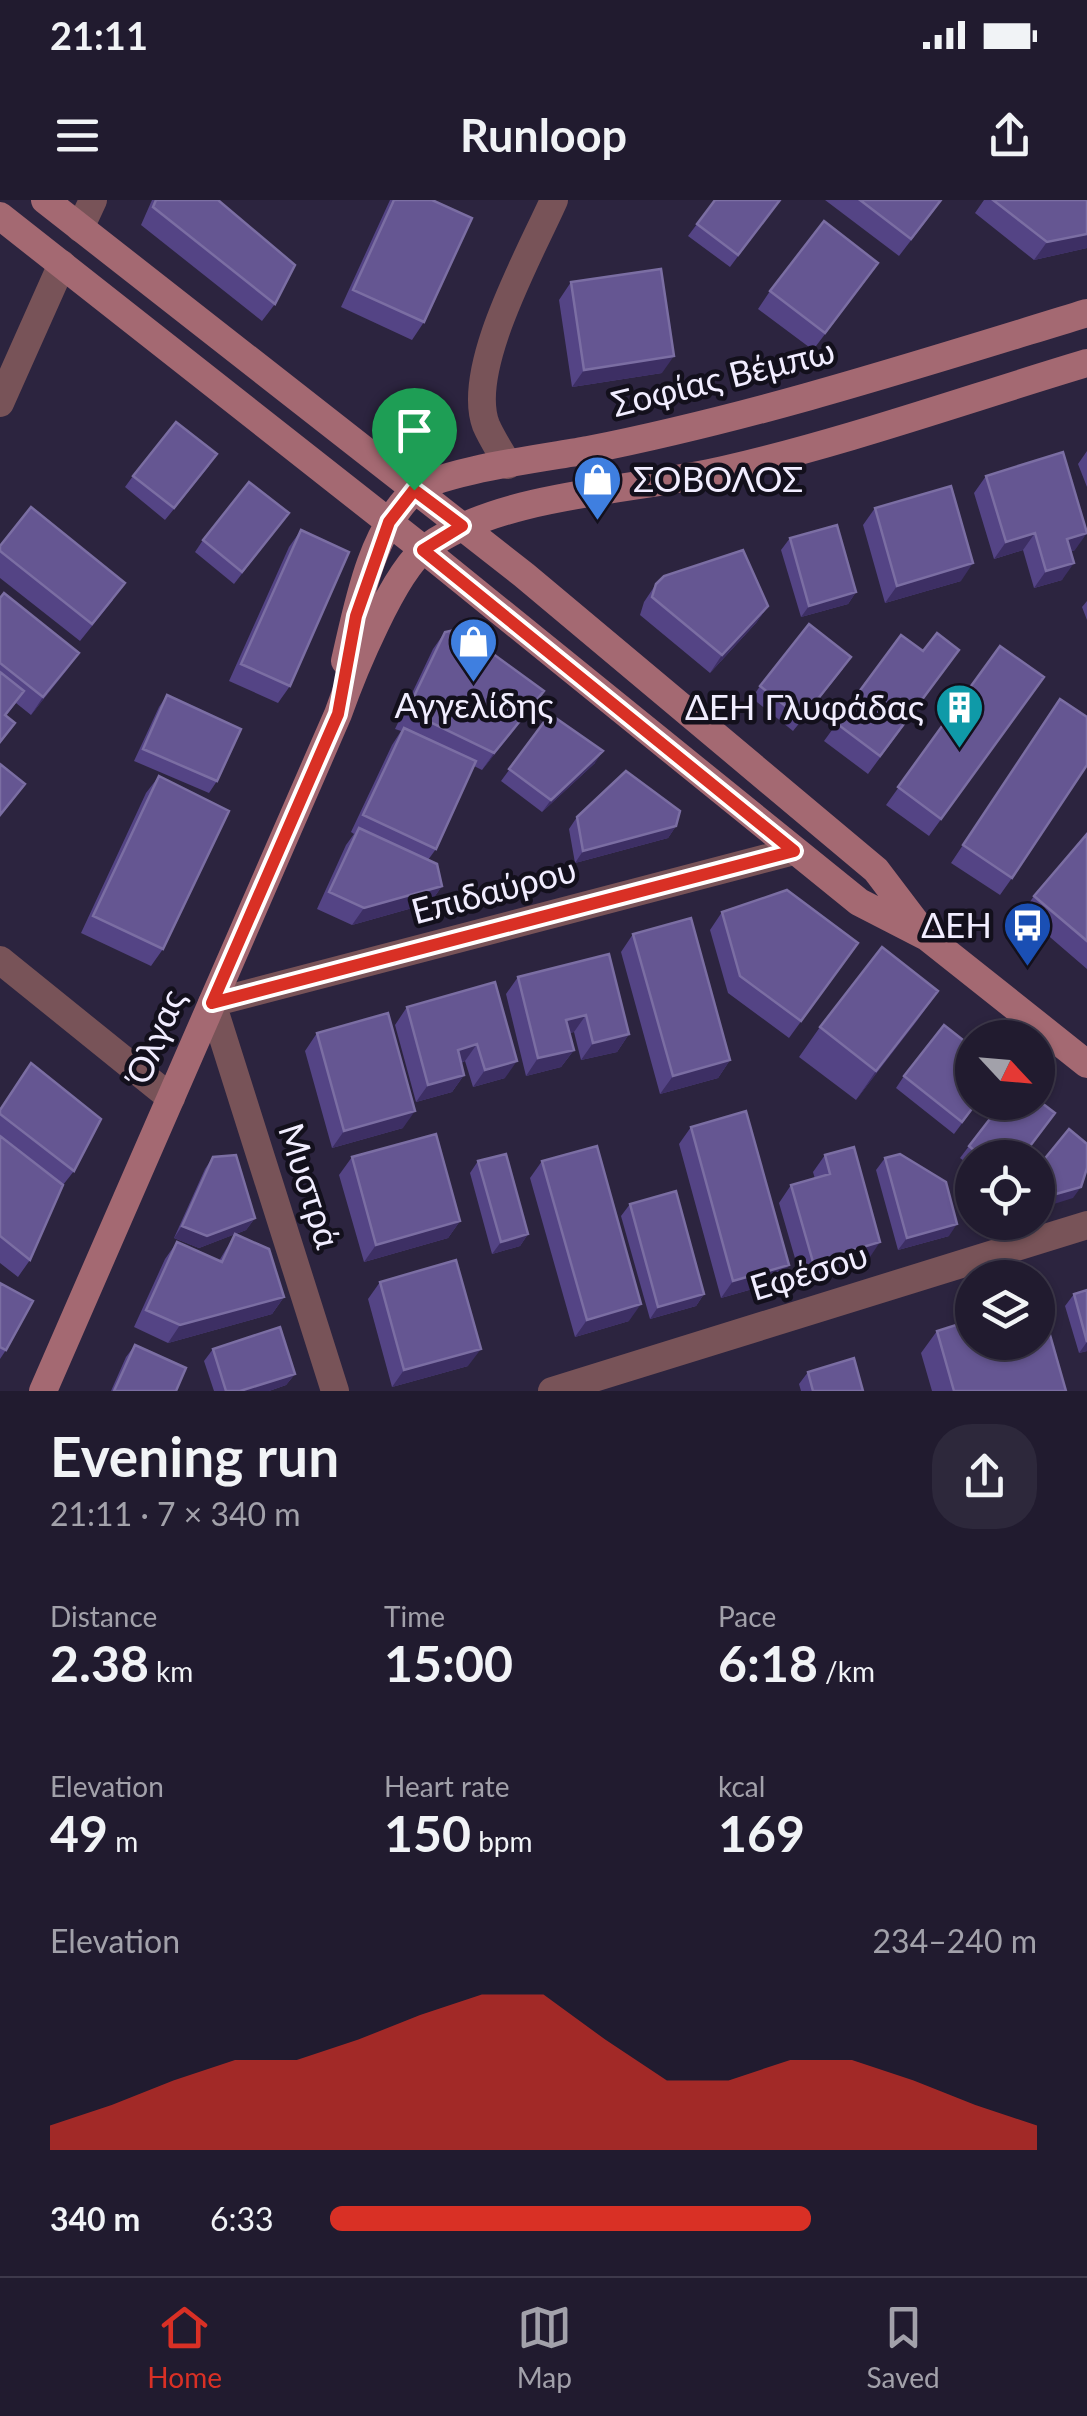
<!DOCTYPE html>
<html lang="en">
<head>
<meta charset="utf-8">
<style>
	body { margin:0; font-family:Lato,sans-serif; background:#2d283b; color:#f1f3f6; height:100vh; display:flex; flex-direction:column; font-size:38px; white-space:nowrap }
	* { box-sizing:border-box; margin:0 }
	p { font-size:32px; color:#a2a1aa }
	.icon { flex:none; width:55px; height:55px; fill:none; stroke:currentColor; stroke-width:2; stroke-linecap:round; stroke-linejoin:round }
	.map { position:relative; height:1191px; overflow:hidden }
	.sheet { display:flex; flex-direction:column; background:#211b2f; flex:1 }
	.sheet>* { flex:none }
	.needle { width:65px; rotate:116deg }
	.fabs { position:absolute; left:955px; top:820px; display:grid; gap:20px }
	.fabs a { display:grid; place-items:center; width:100px; height:100px; border-radius:50%; background:#211b2f; box-shadow:0 2px 8px #0004,0 0 0 2px #3e394b; font-size:50px }
	.pin { position:absolute; display:grid; place-items:center; width:85px; height:85px; color:#fff; margin:-102px -42px; border-radius:50% 50% 50% 0; rotate:-45deg; box-shadow:0 0 10px #0007 }
	.pin .icon { rotate:45deg }
	.round { display:grid; place-items:center; flex:none; width:105px; height:105px; border-radius:40px; background:#2d283b }
	.headline { display:flex; align-items:center; justify-content:space-between; height:170px; padding:0 50px }
	h1 { font-size:55px; font-weight:700; line-height:75px }
	.metrics { display:grid; grid-template-columns:repeat(3,1fr); gap:15px; height:170px; padding:10px 50px }
	.metrics div { display:grid; align-content:center }
	.metrics b { font-size:50px; font-weight:700 }
	.metrics small { font-size:28px; font-weight:400 }
	.metrics p { font-size:28px }
	.chart { height:280px; padding:20px 50px }
	.chart p { display:flex; justify-content:space-between }
	.chart svg { width:100%; height:180px; margin-top:10px; fill:#d93025; opacity:.7 }
	ul { padding:0 50px; list-style:none; font-size:32px }
	li { display:grid; grid-template-columns:160px 120px 1fr; align-items:center; height:75px }
	li i { height:25px; border-radius:12px; background:#d93025 }
	.status { display:flex; justify-content:space-between; align-items:center; height:70px; padding:0 50px; background:#211b2f; direction:ltr }
	.status svg { height:28px; fill:currentColor }
	header { display:flex; justify-content:space-between; align-items:center; height:130px; padding:0 50px; background:#211b2f; font-size:45px; font-weight:700 }
	.menu { display:flex; justify-content:space-around; align-items:center; height:140px; border-top:2px solid #3e394b; background:#211b2f; font-size:28px; color:#a2a1aa }
	.menu a { display:grid; justify-items:center; gap:5px }
	.menu .active { color:#d93025 }
	.map>svg:first-child { display:block }
	.lines { fill:none; stroke-linecap:round; stroke-linejoin:round }
	.minor { stroke:#785358; stroke-width:28 }
	.secondary { stroke:#a46972; stroke-width:28 }
	.wall { fill:#544485 }
	.shaded-wall { fill:#3d2f64 }
	.building { fill:#655692; stroke:#7b6ea3; stroke-width:2.5 }
	.route-casing { stroke:#fff; stroke-width:20 }
	.route { stroke:#d93025; stroke-width:12 }
	.labels { text-anchor:middle; stroke-width:9; stroke-linejoin:round; paint-order:stroke }
	.street-label { font-size:35px; fill:#f1edff; stroke:#13101c }
	.poi-label { font-size:35px; fill:#f1edff; stroke:#13101c; text-anchor:end }
</style>
</head>
<body>
<div class="status"><b>21:11</b><svg viewBox="0 0 49 12"><path d="M0 12V9h3v3zM5 12V6h3v6zM10 12V3h3v9zM15 12V0h3v12zM26 1h20v11H26zM47 4h2v5h-2z"/></svg></div>
<header><svg class="icon" aria-label="menu" viewBox="0 0 24 24"><path d="M4 6h16M4 12h16M4 18h16"/></svg>Runloop<svg class="icon" aria-label="share" viewBox="0 0 24 24"><path d="M12 15V3M7 8l5-5 5 5M5 13v7h14v-7"/></svg></header>
<div class="map">
<svg width="1087" height="1191" viewBox="0 0 1087 1191">
	<rect width="100%" height="100%" fill="#2c243f"/>
	<g class="lines">
		<path class="minor" d="M80,28l13,-28
			M0,203l62,-139
			M508,265c-7,-13 -16,-26 -22,-40 -21,-56 44,-171 68,-225
			M0,760l171,138
			M335,1191l-123,-388 582,-152
			M552,1191l535,-166"/>
		<path class="secondary" d="M45,0l479,375 352,295 47,62
			M0,16l423,333 436,353 68,35 160,127
			M345,461c13,-56 25,-126 67,-168 23,-22 139,-36 176,-43 171,-34 332,-86 499,-137
			M43,1191l295,-677c14,-40 56,-143 88,-166 74,-55 208,-57 298,-78 122,-28 243,-71 363,-107"/>
	</g>
	<path class="wall" d="M152,0h66l57,104 -13,17 -121,-96z
		M390,0h42l-8,122 -12,18 -71,-33z
		M780,0l-50,67 -42,-31 9,-12z
		M825,0h117l-43,56z
		M984,0h103v48l-53,12 -59,-47z
		M866,80l-53,70 -55,-41 12,-18z
		M571,82l91,91 -90,14 -13,-87z
		M1087,251v36l-9,-23z
		M209,266l-44,54 -40,-33 8,-11z
		M986,276l89,74 -5,2 -8,28 -28,8 -11,-38 -29,9 -20,-66z
		M875,308l86,73 -76,22 -22,-78z
		M289,313l-55,71 -39,-32 8,-12z
		M301,330l-11,156 -12,17 -49,-22 60,-134z
		M790,338l66,54 -8,12 -47,13 -20,-67z
		M0,346l113,54 -33,41 -80,-63z
		M656,384l112,22 -12,17 -46,50 -70,-58 4,-13z
		M0,398l79,55 -48,62 -15,-12 -10,13 9,7 -15,20z
		M1087,401v19l-5,-13z
		M445,432l99,59 -62,79 -8,-4 -38,83 -8,11 14,26 -12,17 -78,22 -35,-16 29,-64 8,-11 -3,-2 41,-87 9,-14 -6,-2 38,-80z
		M901,435l46,32 -79,107 -44,-33z
		M1000,446l44,31 -115,159 -43,-31z
		M843,469l-50,62 -41,-33 8,-12z
		M167,495l50,86 -8,12 -75,-32 25,-54z
		M1060,499l-48,179 -12,17 -49,-32z
		M550,514l45,49 -53,49 -41,-31z
		M159,576l4,173 -12,17 -70,-33 65,-140z
		M577,617l99,9 -8,12 -93,25 -6,-34z
		M1087,634v135l-65,-56 12,-17z
		M722,712l136,31 -69,95 -61,-45 -18,-63z
		M633,734l97,126 -12,18 -58,16 -39,-142z
		M518,777l111,57 -12,18 -36,8 -7,-28 -5,1 5,17 -13,17 -35,9 -20,-82z
		M495,782l10,96 -32,9 -8,-26 -4,2 3,12 -12,17 -36,10 -21,-77 12,-18z
		M938,791l-82,109 -57,-43 21,-30z
		M317,833l86,95 -71,20 -27,-97z
		M904,876l74,26 -24,32 -58,-46z
		M0,909l74,62 -11,14 -33,75 -12,17 -18,-14z
		M691,927l98,138 -12,17 -56,16 -42,-154z
		M969,946l53,12h-50v9l-12,-9z
		M825,955l43,105 -67,19 -22,-76 12,-18 24,-6 -2,-7z
		M213,957l42,61 -9,12 -10,4 48,63 -12,17 -104,29 -34,-16 31,-68 12,-17 42,19 16,-27 -36,14 -25,-10 31,-69z
		M352,957l108,64 -12,17 -84,24 -25,-87z
		M885,958l64,78 -51,14 -22,-80z
		M478,961l50,73 -8,12 -28,8 -22,-81z
		M542,961l87,160 -54,16 -45,-159z
		M630,1004l74,90 -8,12 -46,13 -29,-103z
		M380,1082l88,84 -76,21 -24,-88z
		M0,1083l6,67 -6,9z
		M1087,1090v61l-8,2 -14,-47 9,-12z
		M937,1131l129,60h-134l-11,-38z
		M135,1145l41,46h-65l15,-34z
		M213,1149l82,25 -9,11 -17,6h-55l-10,-30z
		M808,1172l55,19h-62l-2,-7z"/>
	<path class="shaded-wall" d="M1087,34v14l-53,12 13,-18z
		M674,156l-12,17 -90,14 12,-17z
		M1035,333l-12,17 -29,9 12,-17z
		M1087,333l-12,17 -20,7 12,-18z
		M973,363l-12,18 -76,22 12,-17z
		M1074,363l-12,17 -28,8 12,-17z
		M856,392l-8,12 -47,13 8,-11z
		M768,406l-12,17 -46,50 12,-18z
		M79,453l-12,17 -36,45 12,-18z
		M544,491l-12,17 -50,62 12,-17z
		M603,551l-8,12 -53,49 9,-12z
		M676,626l-8,12 -93,25 8,-12z
		M442,686l-12,17 -78,22 12,-17z
		M938,791l-21,30 -61,79 20,-29z
		M586,815l-12,17 -20,5 12,-17z
		M629,834l-12,18 -36,8 12,-17z
		M477,844l-12,17 -20,6 13,-17z
		M574,850l-13,17 -35,9 12,-18z
		M730,860l-12,18 -58,16 13,-18z
		M517,861l-12,17 -32,9 12,-17z
		M464,875l-12,17 -36,10 12,-17z
		M415,911l-12,17 -71,20 12,-17z
		M1081,987l-8,11 -35,11v-10z
		M255,1018l-9,12 -47,18 -25,-10 8,-12z
		M460,1021l-12,17 -84,24 12,-17z
		M957,1024l-8,12 -51,14 9,-12z
		M528,1034l-8,12 -28,8 9,-12z
		M880,1042l-12,18 -67,19 12,-17z
		M789,1065l-12,17 -56,16 12,-17z
		M704,1094l-8,12 -46,13 8,-12z
		M284,1097l-12,17 -104,29 12,-18z
		M641,1104l-12,17 -54,16 12,-17z
		M1087,1142v9l-8,2z
		M481,1149l-13,17 -76,21 12,-17z
		M295,1174l-9,11 -17,6h-29z"/>
	<path class="building" d="M156,0h62l77,65 -20,39 -122,-97z
		M394,0h38l40,18 -48,104 -71,-32z
		M715,0h65l-42,55 -41,-31z
		M860,0h81l-30,39z
		M993,0h94v34l-40,8z
		M824,21l54,42 -53,70 -55,-42z
		M661,69l13,87 -90,14 -13,-88z
		M176,222l41,32 -43,54 -41,-32z
		M1063,252l24,81 -20,6 7,24 -28,8 -11,-38 -29,9 -20,-66z
		M249,282l40,31 -47,59 -39,-32z
		M951,286l22,77 -76,23 -22,-78z
		M31,307l94,76 -33,41 -92,-73v-5z
		M837,325l19,67 -47,14 -19,-68z
		M301,330l48,22 -59,134 -49,-22z
		M743,350l25,56 -46,49 -70,-58 4,-13 8,-8z
		M4,393l75,60 -36,44 -43,-34v-65z
		M809,424l42,33 -49,62 -42,-33z
		M459,429l85,62 -50,62 -87,-42 38,-79z
		M937,433l22,17 -79,106 -44,-33 65,-88 22,16z
		M1000,446l44,31 -103,142 -43,-32z
		M0,472l24,19 -19,24 10,8 -15,19z
		M167,495l74,34 -24,52 -74,-32z
		M1060,499l27,18v48l-75,113 -49,-33z
		M550,514l53,37 -52,49 -42,-31z
		M404,528l72,33 -40,88 -73,-34z
		M0,564l25,20 -25,31z
		M626,571l54,40 -4,15 -93,25 -6,-34z
		M159,576l70,35 -66,138 -70,-33z
		M359,628l78,36 5,22 -78,22 -35,-16z
		M1087,634v107l-53,-45z
		M787,690l71,53 -57,78 -61,-45 -18,-64z
		M691,718l39,142 -57,16 -40,-142z
		M882,747l56,44 -62,80 -56,-44z
		M609,754l20,80 -36,9 -7,-28 -20,5 8,30 -36,8 -20,-81z
		M495,782l22,79 -32,9 -8,-26 -19,6 6,25 -36,10 -21,-78z
		M388,813l27,98 -71,20 -27,-98z
		M944,825l28,22v55h5l-15,20 -58,-46z
		M31,863l70,56 -27,52 -74,-57v-4z
		M1038,900l17,13 -34,45h-38l-14,-12 34,-44h35z
		M746,911l43,154 -56,16 -42,-154z
		M1069,929l18,15v24l-6,19 -43,12v-32z
		M436,934l24,87 -84,24 -24,-88z
		M0,936l63,49 -33,75 -30,-24z
		M597,946l44,158 -54,16 -45,-159z
		M854,947l26,95 -67,20 -22,-77 39,-11 -5,-19z
		M506,954l22,80 -27,8 -23,-81z
		M900,954l46,28 11,42 -50,14 -22,-80z
		M236,955l19,63 -48,18 -25,-10 31,-69z
		M676,991l28,103 -46,13 -28,-103z
		M235,1034l34,15 15,48 -104,28 -34,-15 31,-68 45,20z
		M456,1060l25,89 -77,21 -24,-88z
		M0,1083l33,18 -27,49 -6,-3z
		M1087,1090v52l-13,-48z
		M972,1120v22h66v-19l8,-2 20,70h-112l-17,-60z
		M280,1127l15,47 -55,17h-14l-13,-42z
		M135,1145l51,23 -10,23h-62z
		M854,1158l9,33h-50l-5,-19z"/>
	<g class="lines">
		<defs>
			<path id="route" d="M414,290l48,36 -39,24 371,301 -582,152 126,-289 18,-98 33,-94z"/>
		</defs>
		<use href="#route" class="route-casing"/>
		<use href="#route" class="route"/>
	</g>
	<defs>
		<symbol id="shop-pin" viewBox="-11 -11 22 30"><path d="M0 17L-7.5 6A9.5 9.5 0 1 1 7.5 6Z" fill="#3f7fe0" stroke="#13101c"/><path d="M-5-2.5h2.3a2.7 3.5 0 0 1 5.4 0H5L5.5 6h-11ZM-1.5-2.5h3a1.5 2.3 0 0 0-3 0Z" fill="#fff"/></symbol>
		<symbol id="building-pin" viewBox="-11 -11 22 30"><path d="M0 17L-7.5 6A9.5 9.5 0 1 1 7.5 6Z" fill="#0f9aa8" stroke="#13101c"/><path d="M-4-6H4V6H1V3H-1V6H-4ZM-2.5-4.3h1.7v1.8h-1.7ZM.8-4.3h1.7v1.8H.8ZM-2.5-1h1.7V.8h-1.7ZM.8-1h1.7V.8H.8Z" fill="#fff"/></symbol>
		<symbol id="bus-pin" viewBox="-11 -11 22 30"><path d="M0 17L-7.5 6A9.5 9.5 0 1 1 7.5 6Z" fill="#1a4fb4" stroke="#13101c"/><path d="M-5-6H5V4H4V6H2V4H-2V6H-4V4H-5ZM-3.5-4V0h7V-4ZM-3.5 1.2v1.5H-2V1.2ZM2 1.2v1.5H3.5V1.2Z" fill="#fff"/></symbol>
	</defs>
	<g fill-rule="evenodd">
		<use href="#shop-pin" x="570" y="252" width="55" height="75"/>
		<use href="#shop-pin" x="446" y="414" width="55" height="75"/>
		<use href="#building-pin" x="932" y="480" width="55" height="75"/>
		<use href="#bus-pin" x="1000" y="698" width="55" height="75"/>
	</g>
	<g class="labels">
		<g class="street-label">
			<text transform="translate(723 178) rotate(-14)" y="12">Σοφίας Βέμπω</text>
			<text transform="translate(494 691) rotate(-15)" y="12">Επιδαύρου</text>
			<text transform="translate(156 837) rotate(-67)" y="12">Όλγας</text>
			<text transform="translate(309 986) rotate(72)" y="12">Μυστρά</text>
			<text transform="translate(809 1072) rotate(-17)" y="12">Εφέσου</text>
		</g>
		<g class="poi-label">
			<text x="633" y="292" text-anchor="start">ΣΟΒΟΛΟΣ</text>
			<text x="474" y="518" text-anchor="middle">Αγγελίδης</text>
			<text x="924" y="520">ΔΕΗ Γλυφάδας</text>
			<text x="992" y="738">ΔΕΗ</text>
		</g>
	</g>
</svg>
<div class="fabs">
<a><svg class="needle" viewBox="-14 -14 28 28"><path d="M0-13l5 13h-10z" fill="#e53935"/><path d="M0 13l5-13h-10z" fill="#a2a1aa"/></svg></a>
<a><svg class="icon" aria-label="locate" viewBox="0 0 24 24"><circle cx="12" cy="12" r="6"/><path d="M12 2v4M12 18v4M2 12h4M18 12h4"/></svg></a>
<a><svg class="icon" aria-label="layers" viewBox="0 0 24 24"><path d="M12 4l9 5-9 5-9-5zM3 14l9 5 9-5"/></svg></a>
</div>
<div class="pin" style="left:414px;top:290px;background:#1e9e55"><svg class="icon" aria-label="arrive" viewBox="0 0 24 24"><path d="M6 21V4h12l-3 4 3 4H6"/></svg></div>
</div>
<section class="sheet">
<div class="headline"><div><h1>Evening run</h1><p>21:11 · 7 × 340 m</p></div><a class="round"><svg class="icon" aria-label="share" viewBox="0 0 24 24"><path d="M12 15V3M7 8l5-5 5 5M5 13v7h14v-7"/></svg></a></div>
<div class="metrics">
<div><p>Distance</p><b>2.38<small> km</small></b></div>
<div><p>Time</p><b>15:00</b></div>
<div><p>Pace</p><b>6:18<small> /km</small></b></div>
</div>
<div class="metrics">
<div><p>Elevation</p><b>49<small> m</small></b></div>
<div><p>Heart rate</p><b>150<small> bpm</small></b></div>
<div><p>kcal</p><b>169</b></div>
</div>
<div class="chart"><p><span>Elevation</span>234–240 m</p>
<svg viewBox="0 0 160 44" preserveAspectRatio="none"><path d="M0 44V38L10 33L20 27L30 22L40 22L50 17L60 11L70 6L80 6L90 17L100 27L110 27L120 22L130 22L140 27L150 33L160 38V44z"/></svg>
</div>
<ul>
<li><b>340 m</b>6:33<i style="width:68%"></i></li>
</ul>
</section>
<nav class="menu">
<a class="active"><svg class="icon" aria-label="home" viewBox="0 0 24 24"><path d="M3 11l9-7 9 7M6 9v11h12V9"/></svg>Home</a>
<a><svg class="icon" aria-label="map" viewBox="0 0 24 24"><path d="M3 6l6-2 6 2 6-2v14l-6 2-6-2-6 2zM9 4v14M15 6v14"/></svg>Map</a>
<a><svg class="icon" aria-label="saved" viewBox="0 0 24 24"><path d="M7 4h10v16l-5-4-5 4z"/></svg>Saved</a>
</nav>
</body>
</html>
